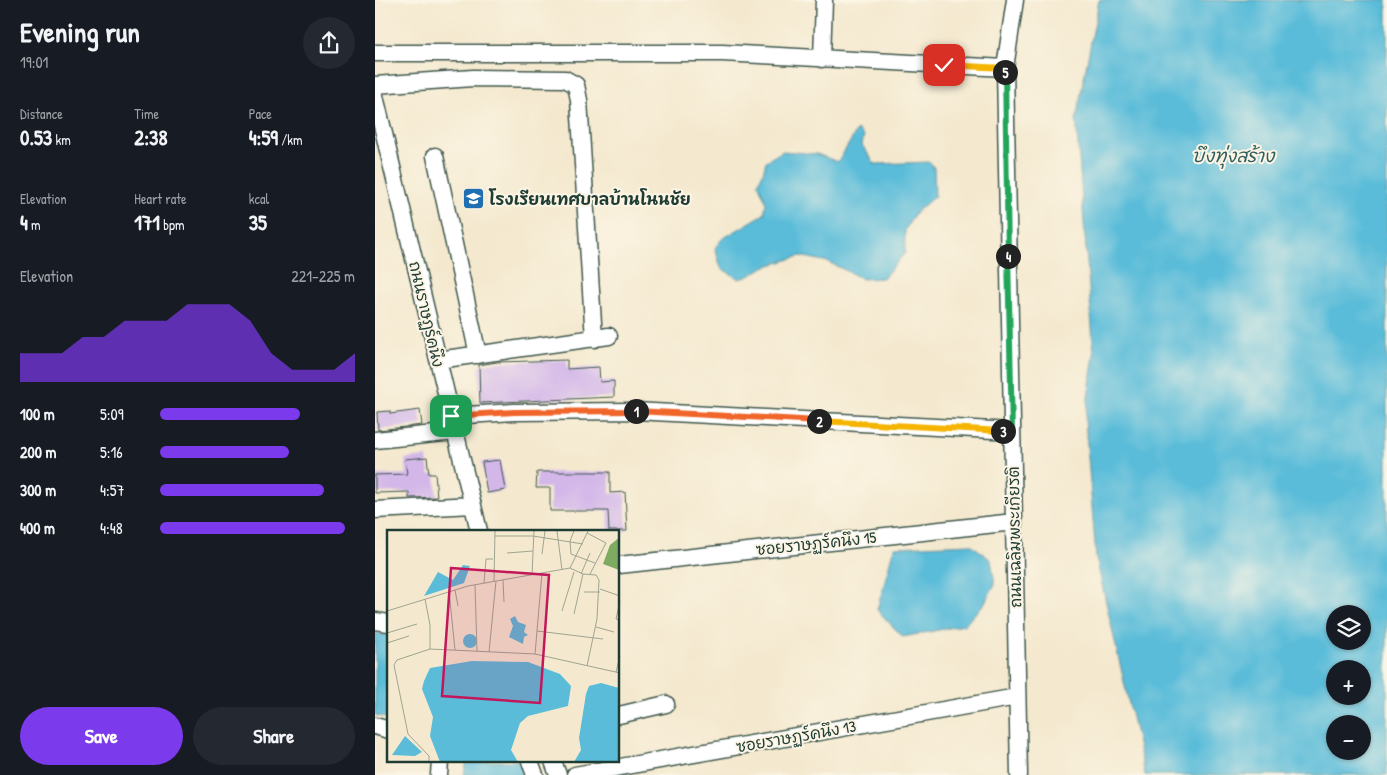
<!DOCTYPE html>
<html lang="en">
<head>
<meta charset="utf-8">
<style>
	body { margin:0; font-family:"Patrick Hand","Playpen Sans Thai",sans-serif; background:#242831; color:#f1f3f6; height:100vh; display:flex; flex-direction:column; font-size:19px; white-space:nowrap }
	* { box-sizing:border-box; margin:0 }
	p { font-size:16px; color:#9ea1a6 }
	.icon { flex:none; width:28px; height:28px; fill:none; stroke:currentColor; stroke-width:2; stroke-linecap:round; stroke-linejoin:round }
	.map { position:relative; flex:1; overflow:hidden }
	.drawer { display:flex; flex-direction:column; background:#171b24; width:375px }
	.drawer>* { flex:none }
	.controls { position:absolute; left:951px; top:605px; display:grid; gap:10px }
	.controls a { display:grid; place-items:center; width:45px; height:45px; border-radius:50%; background:#171b24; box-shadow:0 1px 4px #0004; font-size:25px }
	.pin { position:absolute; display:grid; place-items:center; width:42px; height:42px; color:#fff; margin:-21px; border-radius:10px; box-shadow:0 2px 8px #0006 }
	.km { position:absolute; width:25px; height:25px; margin:-12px; border-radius:50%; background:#222; color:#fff; font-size:14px; line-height:25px; text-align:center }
	.round { display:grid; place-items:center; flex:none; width:52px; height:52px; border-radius:26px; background:#242831 }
	.overview { display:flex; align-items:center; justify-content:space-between; height:85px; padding:0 20px }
	h1 { font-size:28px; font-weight:700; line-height:38px }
	.metrics { display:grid; grid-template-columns:repeat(3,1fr); gap:8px; height:85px; padding:5px 20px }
	.metrics div { display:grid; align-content:center }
	.metrics b { font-size:21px; font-weight:700 }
	.metrics small { font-size:14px; font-weight:400 }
	.metrics p { font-size:14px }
	.chart { height:140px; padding:10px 20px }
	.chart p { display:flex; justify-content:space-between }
	.chart svg { width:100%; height:90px; margin-top:5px; fill:#7c3aed; opacity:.7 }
	.action { display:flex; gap:10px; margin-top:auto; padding:10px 20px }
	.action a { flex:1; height:58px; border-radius:30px; background:#7c3aed; color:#fff; font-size:20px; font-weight:700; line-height:58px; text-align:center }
	.action a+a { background:#242831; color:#f1f3f6 }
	ul { padding:0 20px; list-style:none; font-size:16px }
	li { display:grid; grid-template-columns:80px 60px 1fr; align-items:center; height:38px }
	li i { height:12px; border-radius:6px; background:#7c3aed }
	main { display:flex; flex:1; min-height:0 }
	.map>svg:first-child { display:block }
	.water { fill:#5abcd9; stroke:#3c7c86; fill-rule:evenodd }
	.building { fill:#d3b7e9 }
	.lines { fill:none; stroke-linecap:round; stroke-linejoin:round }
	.minor-casing { stroke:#3f574b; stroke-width:19 }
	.minor { stroke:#fff; stroke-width:16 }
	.split-1-casing { stroke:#fff; stroke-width:10 }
	.split-2-casing { stroke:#fff; stroke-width:10 }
	.split-3-casing { stroke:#fff; stroke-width:10 }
	.split-4-casing { stroke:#fff; stroke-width:10 }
	.split-5-casing { stroke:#fff; stroke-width:10 }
	.split-6-casing { stroke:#fff; stroke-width:10 }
	.split-1 { stroke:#f0652b; stroke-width:6 }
	.split-2 { stroke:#f0652b; stroke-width:6 }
	.split-3 { stroke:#f5b400; stroke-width:6 }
	.split-4 { stroke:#22a559; stroke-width:6 }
	.split-5 { stroke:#22a559; stroke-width:6 }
	.split-6 { stroke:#f5b400; stroke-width:6 }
	.labels { text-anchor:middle; stroke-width:4; stroke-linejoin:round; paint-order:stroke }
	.poi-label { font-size:16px; font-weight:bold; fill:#1f3d34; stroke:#fcf5e5; text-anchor:start }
	.street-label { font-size:16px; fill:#1f3d34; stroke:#fcf5e5 }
	.water-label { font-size:18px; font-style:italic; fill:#2e5d5d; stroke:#fcf5e5 }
	.inset-road { fill:none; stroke:#9fa491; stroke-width:1 }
	.view { fill:#c2185b; fill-opacity:0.15; stroke:#c2185b; stroke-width:2.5 }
	.inset-edge { fill:none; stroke:#1f3d34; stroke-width:2.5 }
</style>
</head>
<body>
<main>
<section class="drawer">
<div class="overview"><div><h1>Evening run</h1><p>19:01</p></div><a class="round"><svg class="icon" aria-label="share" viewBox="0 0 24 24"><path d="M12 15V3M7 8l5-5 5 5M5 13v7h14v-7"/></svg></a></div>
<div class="metrics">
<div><p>Distance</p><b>0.53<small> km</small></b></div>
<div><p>Time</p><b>2:38</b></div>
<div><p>Pace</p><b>4:59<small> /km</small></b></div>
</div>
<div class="metrics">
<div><p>Elevation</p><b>4<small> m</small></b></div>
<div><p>Heart rate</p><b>171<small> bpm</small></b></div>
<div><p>kcal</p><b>35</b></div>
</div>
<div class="chart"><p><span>Elevation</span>221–225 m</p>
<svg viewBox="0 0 160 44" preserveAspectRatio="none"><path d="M0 44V30L10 30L20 30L30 22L40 22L50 14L60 14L70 14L80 6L90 6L100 6L110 14L120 30L130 38L140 38L150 38L160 30V44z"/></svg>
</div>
<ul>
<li><b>100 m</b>5:09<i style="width:72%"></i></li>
<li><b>200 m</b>5:16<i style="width:66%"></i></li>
<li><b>300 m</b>4:57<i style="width:84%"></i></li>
<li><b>400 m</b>4:48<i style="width:95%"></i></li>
</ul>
<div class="action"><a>Save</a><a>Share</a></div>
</section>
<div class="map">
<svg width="1012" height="775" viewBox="0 0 1012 775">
	<rect width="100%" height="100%" fill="#fcf5e5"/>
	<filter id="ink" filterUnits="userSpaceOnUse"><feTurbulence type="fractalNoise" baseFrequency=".02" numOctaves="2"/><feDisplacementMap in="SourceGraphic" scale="10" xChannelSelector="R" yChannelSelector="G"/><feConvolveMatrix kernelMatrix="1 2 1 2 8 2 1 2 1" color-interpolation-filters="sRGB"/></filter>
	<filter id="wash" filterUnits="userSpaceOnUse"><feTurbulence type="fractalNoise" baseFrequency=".0096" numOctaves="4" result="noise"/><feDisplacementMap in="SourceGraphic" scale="20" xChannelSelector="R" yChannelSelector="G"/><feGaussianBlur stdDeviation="1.12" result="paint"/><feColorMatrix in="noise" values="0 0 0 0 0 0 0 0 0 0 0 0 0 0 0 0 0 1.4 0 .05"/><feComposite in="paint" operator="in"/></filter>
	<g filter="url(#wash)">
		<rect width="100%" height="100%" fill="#f4e9cf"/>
		<path class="water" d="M724,0h288v775h-242l-49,-217 -11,-138 9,-66 -18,-235zM960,614h28v27h-28zM960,669h28v27h-28zM960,724h28v27h-28z
			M482,130l7,6 -2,9 13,19 55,-2 4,6 1,28 -20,17 -10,17v23l-22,25 -20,1 -35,-17 -28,-6 -36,11 -15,9 -10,3 -18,-11 -6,-20 7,-9 42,-25 2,-12 -8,-19 5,-10 3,-12 17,-10 34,3 21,8z
			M596,544l20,16 4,24 -11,20 -20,21 -61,12 -26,-27 17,-63z
			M0,633l14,2v84l-14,-4z
			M92,761h54l5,14h-62z"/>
		<g id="blocks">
			<path class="building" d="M192,360v9l32,-2 1,15 14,-1v16l-134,6 -1,-38 18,-3z
				M45,410l2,15 -44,5 -1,-18 13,-1v3z
				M52,457l2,17h6l2,23 -28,1v-6l-34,1v-18l32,-1 -2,-15z
				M125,460l5,30 -18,3 -5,-31z
				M162,472h73v21l15,-1 2,39h-18l-1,-20h-58v-23h-14z"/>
		</g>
	</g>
	<g filter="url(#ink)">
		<use href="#blocks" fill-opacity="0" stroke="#3f574b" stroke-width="1"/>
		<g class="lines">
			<defs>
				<path id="minor" d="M640,0l-10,68 14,707
					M0,53h347l283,15
					M447,59l2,-59
					M0,85l98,-7 92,1 11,6 3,15 15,239
					M0,96l104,435
					M60,156l43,199
					M63,360l171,-24
					M76,416l63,-4 121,-1 377,20
					M0,440l80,-8
					M0,510l98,-5
					M244,565l395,-43
					M0,621l14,2
					M244,715l47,-11
					M0,726l14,4
					M155,761l5,14
					M178,761l5,14
					M64,775l1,-14
					M200,775l442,-78"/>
			</defs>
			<use href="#minor" class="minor-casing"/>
			<use href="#minor" class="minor"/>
		</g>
	</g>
	<g class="lines" filter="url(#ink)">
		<defs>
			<path id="split-1" d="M76,416l63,-4 122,-1"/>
			<path id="split-2" d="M261,411l183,10"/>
			<path id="split-3" d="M444,421l184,10"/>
			<path id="split-4" d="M628,431h9l-4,-175"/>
			<path id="split-5" d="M630,72l3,184"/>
			<path id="split-6" d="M569,65l61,3v4"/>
		</defs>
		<use href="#split-1" class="split-1-casing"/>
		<use href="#split-2" class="split-2-casing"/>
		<use href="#split-3" class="split-3-casing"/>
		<use href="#split-4" class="split-4-casing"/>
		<use href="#split-5" class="split-5-casing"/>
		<use href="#split-6" class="split-6-casing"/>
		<use href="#split-1" class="split-1"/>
		<use href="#split-2" class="split-2"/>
		<use href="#split-3" class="split-3"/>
		<use href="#split-4" class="split-4"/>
		<use href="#split-5" class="split-5"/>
		<use href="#split-6" class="split-6"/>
	</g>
	<defs>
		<symbol id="school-square" viewBox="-11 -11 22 22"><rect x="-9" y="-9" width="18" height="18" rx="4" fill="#1f6fb2" stroke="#fcf5e5"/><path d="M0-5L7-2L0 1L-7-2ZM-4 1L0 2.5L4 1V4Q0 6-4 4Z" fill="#fff"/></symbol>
	</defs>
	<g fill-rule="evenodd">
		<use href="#school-square" x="86" y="186" width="25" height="25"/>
	</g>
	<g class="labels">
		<g class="poi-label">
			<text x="114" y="205">โรงเรียนเทศบาลบ้านโนนชัย</text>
		</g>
		<g class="street-label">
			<text transform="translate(52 314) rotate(77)" y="6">ถนนราษฏร์คนึง</text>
			<text transform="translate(639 537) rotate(-91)" y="6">ถนนเฉลิมพระเกียรติ</text>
			<text transform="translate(441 543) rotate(-6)" y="6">ซอยราษฏร์คนึง 15</text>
			<text transform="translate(421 736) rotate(-10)" y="6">ซอยราษฏร์คนึง 13</text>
		</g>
		<g class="water-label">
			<text x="858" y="162">บึงทุ่งสร้าง</text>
		</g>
	</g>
	<g transform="translate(12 530)">
		<rect width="232" height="232" fill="#f4e9cf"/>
		<path d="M233,7v33h-1l-16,-6 7,-19z" fill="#7eaa62"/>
		<path d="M76,35l7,1 -6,17 -40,13 14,-24 15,8zM128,86l3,6 8,3 -2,7 4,3 -4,2 -1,7 -14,-7 4,-11 -3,-7zM76 111a7 7 0 1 1 14 0a7 7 0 1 1-14 0ZM85,131l56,1 32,12 11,12 -3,20 -40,10 -8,7 -9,27 7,12h-78l-10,-26 3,-19 -11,-28 2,-8 6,-13zM214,153l18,5v74h-45l7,-12 -2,-12 7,-44 3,-8zM18,206l17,16 -7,4 -23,-1z" fill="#5abcd9"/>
		<path class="inset-road" d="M170,1l5,39M187,1l-4,10 1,13 24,9M200,3l19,10 -16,31M108,6h38l50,8M120,23l26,-2M155,24l3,-23M183,38l13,6 13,1 3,5 -2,39 -10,47M194,44l9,-21M145,45l2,-44M116,50l1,22M107,51l1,-50M97,53l2,-24h7M88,55l2,66M213,59l20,7M68,60l3,16M62,61l6,59M197,62h16M38,69l5,26v24M233,71l-4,18 4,1M0,81l81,-25 102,-18 18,-37M175,81l12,-39M187,84l9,-40M209,97l18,5M150,101l66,8M0,103l30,-9M0,113l22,-7M102,122l7,-71M148,124l7,-81M229,142l4,-16M42,232v-6l-21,-22 -14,-69 3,-5 33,-11 105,5 85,19"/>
		<path class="view" d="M64,38l98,7 -9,128 -98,-7z"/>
		<rect width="232" height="232" class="inset-edge"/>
	</g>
</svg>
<div class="controls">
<a><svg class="icon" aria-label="layers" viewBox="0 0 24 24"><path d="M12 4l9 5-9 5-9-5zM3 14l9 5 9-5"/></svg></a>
<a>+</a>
<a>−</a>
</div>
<div class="pin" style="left:76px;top:416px;background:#1e9e55"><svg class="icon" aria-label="arrive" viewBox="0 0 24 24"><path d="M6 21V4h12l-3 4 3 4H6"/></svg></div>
<div class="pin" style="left:569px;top:65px;background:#d93025"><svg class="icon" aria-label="check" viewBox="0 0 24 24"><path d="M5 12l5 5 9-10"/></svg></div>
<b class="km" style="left:261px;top:411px">1</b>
<b class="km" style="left:444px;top:421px">2</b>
<b class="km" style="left:628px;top:431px">3</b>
<b class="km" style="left:633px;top:256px">4</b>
<b class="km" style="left:630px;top:72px">5</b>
</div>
</main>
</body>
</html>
